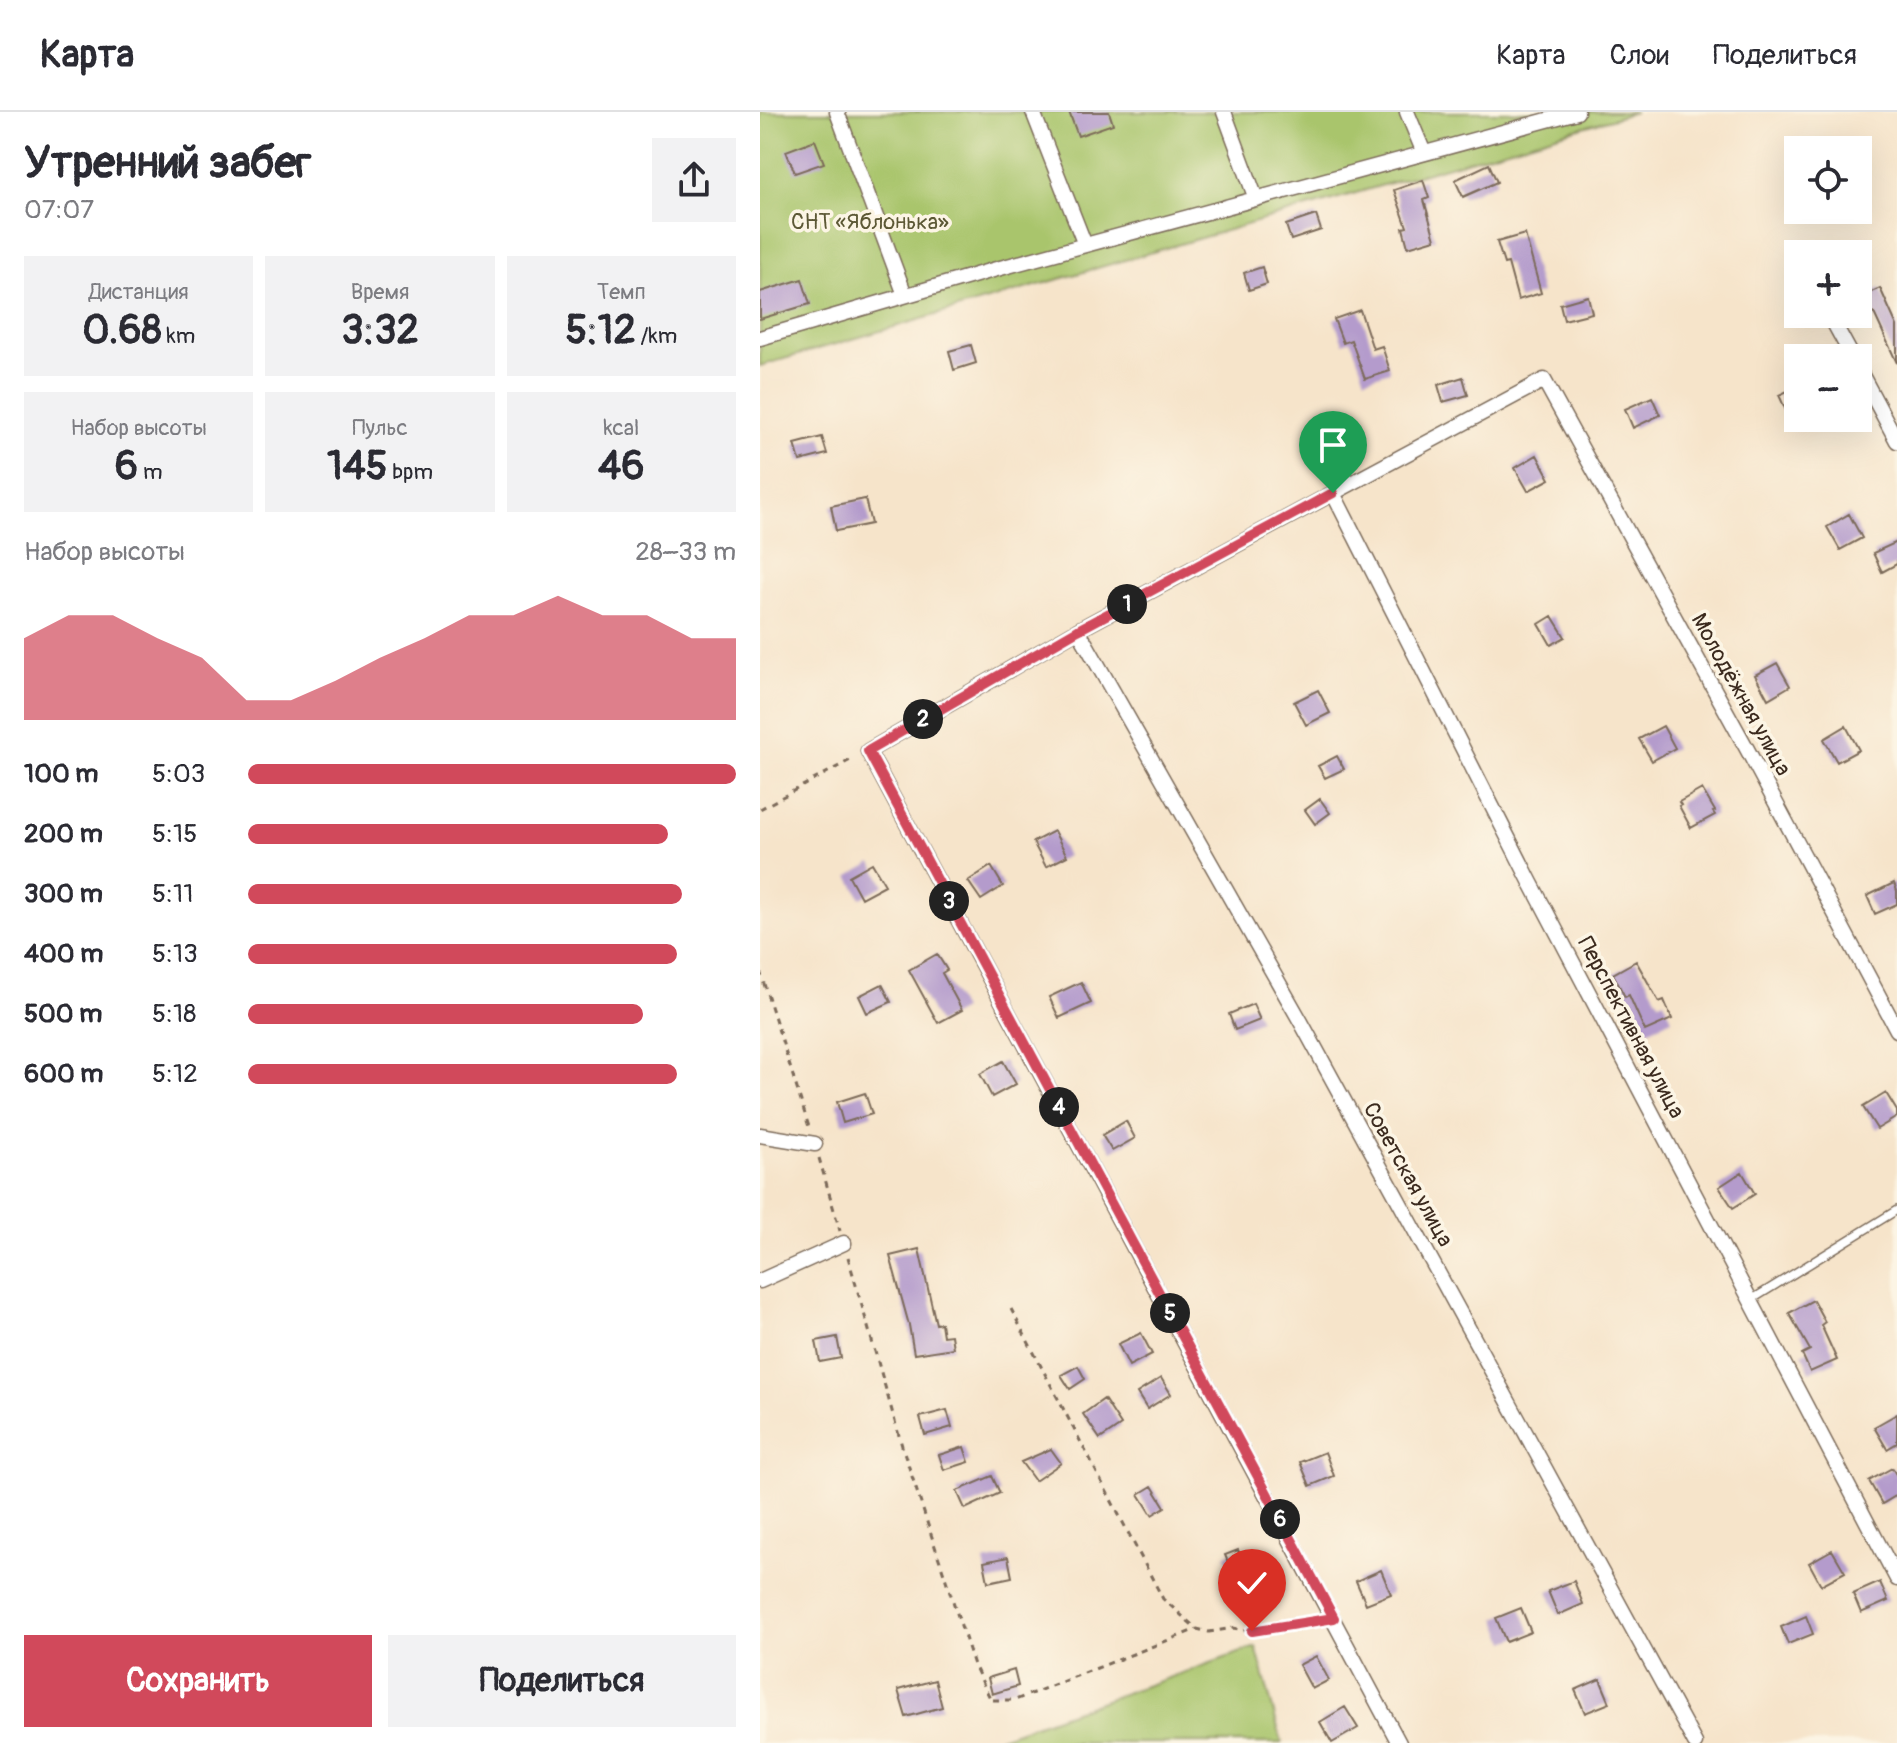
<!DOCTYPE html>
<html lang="ru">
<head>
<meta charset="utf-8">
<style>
	body { margin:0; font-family:Pangolin,sans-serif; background:#f2f2f3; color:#2b2b33; height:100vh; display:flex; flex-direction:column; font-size:30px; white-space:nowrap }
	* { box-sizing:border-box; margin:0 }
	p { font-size:26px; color:#7c7c81 }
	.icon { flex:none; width:44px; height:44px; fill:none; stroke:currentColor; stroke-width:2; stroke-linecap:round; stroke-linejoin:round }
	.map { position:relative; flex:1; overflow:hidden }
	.side { display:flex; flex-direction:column; background:#fff; width:760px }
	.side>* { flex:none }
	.tools { position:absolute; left:1024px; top:24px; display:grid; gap:16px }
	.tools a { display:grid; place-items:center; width:88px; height:88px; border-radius:0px; background:#fff; box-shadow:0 8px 32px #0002; font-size:40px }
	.pin { position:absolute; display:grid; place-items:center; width:68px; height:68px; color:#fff; margin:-82px -34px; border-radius:50% 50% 50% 0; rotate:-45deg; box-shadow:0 0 8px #0007 }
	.pin .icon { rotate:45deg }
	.km { position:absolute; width:40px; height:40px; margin:-20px; border-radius:50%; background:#222; color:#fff; font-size:22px; line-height:40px; text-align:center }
	.round { display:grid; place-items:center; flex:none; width:84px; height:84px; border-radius:0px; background:#f2f2f3 }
	.headline { display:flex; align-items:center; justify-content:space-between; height:136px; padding:0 24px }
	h1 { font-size:44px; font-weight:700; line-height:60px }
	.figures { display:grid; grid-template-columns:repeat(3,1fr); gap:12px; height:136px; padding:8px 24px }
	.figures div { display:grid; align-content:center; border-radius:0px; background:#f2f2f3; text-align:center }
	.figures b { font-size:40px; font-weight:700 }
	.figures small { font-size:22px; font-weight:400 }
	.figures p { font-size:22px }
	.chart { height:224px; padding:16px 24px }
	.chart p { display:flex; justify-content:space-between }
	.chart svg { width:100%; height:144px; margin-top:8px; fill:#d1495b; opacity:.7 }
	.button { display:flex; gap:16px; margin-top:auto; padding:16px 24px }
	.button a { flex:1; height:92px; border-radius:0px; background:#d1495b; color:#fff; font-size:32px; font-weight:700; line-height:92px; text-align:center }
	.button a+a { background:#f2f2f3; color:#2b2b33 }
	ul { padding:0 24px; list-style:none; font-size:26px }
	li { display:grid; grid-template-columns:128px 96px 1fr; align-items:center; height:60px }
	li i { height:20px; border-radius:10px; background:#d1495b }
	header { display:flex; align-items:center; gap:48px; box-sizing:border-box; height:112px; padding:0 40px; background:#fff; border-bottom:2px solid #e1e1e2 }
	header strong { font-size:38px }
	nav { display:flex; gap:44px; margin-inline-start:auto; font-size:28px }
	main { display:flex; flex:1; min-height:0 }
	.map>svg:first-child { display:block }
	.green { fill:#a9c56c; stroke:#727845; stroke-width:2 }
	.building { fill:#b49bcc }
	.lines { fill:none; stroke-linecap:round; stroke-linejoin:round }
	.lane-casing { stroke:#7c6b5a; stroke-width:10 }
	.street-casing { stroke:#7c6b5a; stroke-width:17 }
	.path { stroke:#7c6b5a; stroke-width:3; stroke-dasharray:6 6; stroke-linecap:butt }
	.lane { stroke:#fff; stroke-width:7 }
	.street { stroke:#fff; stroke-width:14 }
	.route-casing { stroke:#fff; stroke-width:16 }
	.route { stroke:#d1495b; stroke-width:10 }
	.labels { text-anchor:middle; stroke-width:7; stroke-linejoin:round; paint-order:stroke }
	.park-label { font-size:22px; fill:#5c5835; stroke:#fcf5e5 }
	.street-label { font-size:22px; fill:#3b2a1e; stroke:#fcf5e5 }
</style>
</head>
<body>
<header>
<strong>Карта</strong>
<nav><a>Карта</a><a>Слои</a><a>Поделиться</a></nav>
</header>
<main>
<section class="side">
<div class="headline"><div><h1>Утренний забег</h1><p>07:07</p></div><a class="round"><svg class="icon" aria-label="share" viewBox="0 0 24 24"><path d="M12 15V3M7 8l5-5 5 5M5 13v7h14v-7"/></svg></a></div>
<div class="figures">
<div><p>Дистанция</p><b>0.68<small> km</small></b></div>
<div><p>Время</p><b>3:32</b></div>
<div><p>Темп</p><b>5:12<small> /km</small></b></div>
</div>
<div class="figures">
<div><p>Набор высоты</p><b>6<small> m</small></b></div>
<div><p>Пульс</p><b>145<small> bpm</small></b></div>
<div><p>kcal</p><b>46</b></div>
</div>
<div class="chart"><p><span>Набор высоты</span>28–33 m</p>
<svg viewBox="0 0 160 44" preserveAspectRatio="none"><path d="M0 44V19L10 12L20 12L30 19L40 25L50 38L60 38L70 32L80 25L90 19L100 12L110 12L120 6L130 12L140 12L150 19L160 19V44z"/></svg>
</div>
<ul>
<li><b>100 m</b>5:03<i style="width:100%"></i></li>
<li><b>200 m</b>5:15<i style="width:86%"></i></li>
<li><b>300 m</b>5:11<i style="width:89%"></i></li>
<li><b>400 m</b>5:13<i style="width:88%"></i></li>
<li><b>500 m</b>5:18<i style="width:81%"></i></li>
<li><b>600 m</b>5:12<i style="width:88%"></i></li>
</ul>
<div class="button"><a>Сохранить</a><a>Поделиться</a></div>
</section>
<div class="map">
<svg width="1137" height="1631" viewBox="0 0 1137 1631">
	<rect width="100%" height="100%" fill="#fcf5e5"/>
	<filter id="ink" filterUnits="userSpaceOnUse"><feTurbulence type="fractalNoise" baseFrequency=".0125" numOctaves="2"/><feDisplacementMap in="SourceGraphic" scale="16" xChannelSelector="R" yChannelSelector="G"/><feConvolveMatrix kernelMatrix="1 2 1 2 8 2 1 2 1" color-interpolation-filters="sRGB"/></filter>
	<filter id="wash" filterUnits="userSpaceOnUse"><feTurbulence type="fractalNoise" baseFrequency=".006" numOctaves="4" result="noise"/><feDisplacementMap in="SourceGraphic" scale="32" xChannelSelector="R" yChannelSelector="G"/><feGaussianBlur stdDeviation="1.8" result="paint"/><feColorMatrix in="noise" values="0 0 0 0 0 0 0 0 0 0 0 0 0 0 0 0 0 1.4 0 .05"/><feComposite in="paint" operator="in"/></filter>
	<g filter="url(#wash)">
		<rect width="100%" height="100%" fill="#f6e4ca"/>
		<path class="green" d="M0,0h875l-875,254z
			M496,1535l26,96h-299z"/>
		<g id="blocks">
			<path class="building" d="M309,0h40l4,12 -35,12z
				M55,28l9,23 -29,10 -9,-22z
				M729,52l8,18 -34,15 -8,-17z
				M663,68l6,18 -5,2 11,39 -27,8 -5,-19 4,-1 -13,-37z
				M556,103l5,15 -30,10 -5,-15z
				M765,122l16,59 -23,7 -10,-37 -4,1 -7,-22z
				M502,155l5,17 -18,6 -5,-17z
				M42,167l8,25 -50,15v-27z
				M1120,176l17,38v37l-23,-50 -13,6 -3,-8v-13z
				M828,184l4,17 -28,7 -4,-16z
				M600,198l13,39 9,-3 8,25 -25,8 -14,-39 -8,3 -9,-24z
				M211,233l5,18 -22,7 -5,-19z
				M703,265l5,18 -25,7 -5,-17z
				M1038,274v22l-11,5 -8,-18z
				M892,285l8,18 -27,13 -8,-19z
				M62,325l5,17 -27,7 -5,-17z
				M777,343l13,24 -22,12 -13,-23z
				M105,387l6,25 -35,7 -5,-25z
				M1089,402l13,24 -22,12 -13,-23z
				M1137,430v22l-15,8 -9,-19z
				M792,504l13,21 -14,8 -12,-21z
				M1017,551l13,23 -22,13 -13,-24z
				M558,578l12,23 -24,12 -12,-23z
				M903,614l12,22 -23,13 -13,-22z
				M1086,614l13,24 -22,12 -13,-23z
				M577,644l7,13 -19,9 -7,-12z
				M942,677l13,22 -2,1 2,3 -24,13 -12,-22 2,-1 -2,-3z
				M560,687l10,14 -15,11 -10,-14z
				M294,719l13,25 -21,11 -13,-25z
				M112,751l13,22 -24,13 -12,-22z
				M231,754l12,20 -22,14 -13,-19z
				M1134,771l3,8v13l-22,10 -8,-18z
				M177,842l10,16 -5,3 20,37 -24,13 -29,-53z
				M876,849l23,41 5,-2 8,19 -27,12 -16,-36 -4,2 -12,-23z
				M321,870l10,21 -32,15 -10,-21z
				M122,872l9,18 -24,11 -8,-17z
				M493,892l7,16 -25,10 -6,-16z
				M243,949l13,23 -24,13 -12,-23z
				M105,981l7,21 -29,9 -6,-21z
				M1126,981l11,18v6l-20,12 -14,-22z
				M366,1009l9,17 -23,13 -10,-16z
				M982,1060l13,22 -22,14 -14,-21z
				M159,1137l17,75 5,-1 2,13 8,-1 2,13 -39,6 -5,-29 -19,-69z
				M1053,1188l12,22 -4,3 16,35 -27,12 -8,-18 8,-4 -21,-37z
				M381,1221l11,21 -23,12 -11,-22z
				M77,1225l4,21 -21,4 -4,-21z
				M318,1254l7,13 -15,10 -9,-14z
				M401,1266l10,16 -24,15 -10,-16z
				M344,1287l17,26 -21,14 -17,-25z
				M187,1298l5,17 -27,8 -5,-18z
				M1137,1302v29l-10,6 -13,-22z
				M204,1335l5,15 -25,8 -5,-15z
				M291,1337l10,14 -26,18 -14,-19z
				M565,1340l9,24 -24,10 -10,-24z
				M1132,1356l5,8v19l-15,9 -13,-23z
				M232,1364l8,17 -35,16 -8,-18z
				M392,1374l13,21 -13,8 -13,-21z
				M478,1438l8,18 -13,6 -8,-19z
				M1072,1438l13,22 -24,13 -12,-22z
				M248,1445l4,20 -24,5 -4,-20z
				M621,1458l10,24 -25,10 -10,-23z
				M814,1469l9,23 -25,11 -10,-24z
				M1120,1470l8,19 -27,12 -8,-19z
				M761,1496l10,24 -25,10 -10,-24z
				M1046,1504l7,18 -25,10 -7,-17z
				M556,1544l13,24 -17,9 -13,-24z
				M254,1558l4,16 -26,8 -4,-16z
				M840,1567l10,24 -25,10 -10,-23z
				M175,1568l7,27 -36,10 -8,-27z
				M585,1595l13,21 -26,15 -12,-21z"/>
		</g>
	</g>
	<g filter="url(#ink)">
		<use href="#blocks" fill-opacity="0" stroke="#7c6b5a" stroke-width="2"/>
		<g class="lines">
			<defs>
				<path id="lane" d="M991,1188l146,-90"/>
				<path id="street" d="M77,0l68,183
					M273,0l52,133
					M464,0l32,87
					M647,0l17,41
					M1069,202l24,44
					M0,226l233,-68 584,-158
					M1098,256l39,73
					M573,381l197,388 367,698
					M318,518l223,392 394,721
					M0,1023l55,9
					M0,1169l84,-38
					M639,1631l-531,-992 210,-121 466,-250 203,369 150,281"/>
			</defs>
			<use href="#lane" class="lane-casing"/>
			<use href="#street" class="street-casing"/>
			<path class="path" d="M0,697l94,-51
				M0,859l49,156
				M59,1046l21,73
				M88,1145l54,189 72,219 17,35h24l182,-71
				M251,1197l152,290 34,30 12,3 24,-4 19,3 66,-10"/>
			<use href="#lane" class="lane"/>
			<use href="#street" class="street"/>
		</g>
	</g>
	<g class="lines" filter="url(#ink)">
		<defs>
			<path id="route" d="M492,1519l82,-13 -466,-867 210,-121 255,-137"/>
		</defs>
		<use href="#route" class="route-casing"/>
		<use href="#route" class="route"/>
	</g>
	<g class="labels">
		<g class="park-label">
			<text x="110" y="117">СНТ «Яблонька»</text>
		</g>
		<g class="street-label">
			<text transform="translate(982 582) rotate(61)" y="8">Молодёжная улица</text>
			<text transform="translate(872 915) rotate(62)" y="8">Перспективная улица</text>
			<text transform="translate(649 1062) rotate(61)" y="8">Советская улица</text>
		</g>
	</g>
</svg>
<div class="tools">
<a><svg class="icon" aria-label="locate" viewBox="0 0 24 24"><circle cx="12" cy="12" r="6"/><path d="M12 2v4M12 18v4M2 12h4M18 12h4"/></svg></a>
<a>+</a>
<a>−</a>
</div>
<div class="pin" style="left:573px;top:381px;background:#1e9e55"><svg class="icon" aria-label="arrive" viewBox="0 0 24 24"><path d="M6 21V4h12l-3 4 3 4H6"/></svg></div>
<div class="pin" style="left:492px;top:1519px;background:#d93025"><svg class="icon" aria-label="check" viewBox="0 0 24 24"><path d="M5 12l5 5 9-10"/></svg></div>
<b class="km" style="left:367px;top:492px">1</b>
<b class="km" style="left:163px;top:607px">2</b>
<b class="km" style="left:189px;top:789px">3</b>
<b class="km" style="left:299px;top:995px">4</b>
<b class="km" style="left:410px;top:1201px">5</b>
<b class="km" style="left:520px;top:1407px">6</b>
</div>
</main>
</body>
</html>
